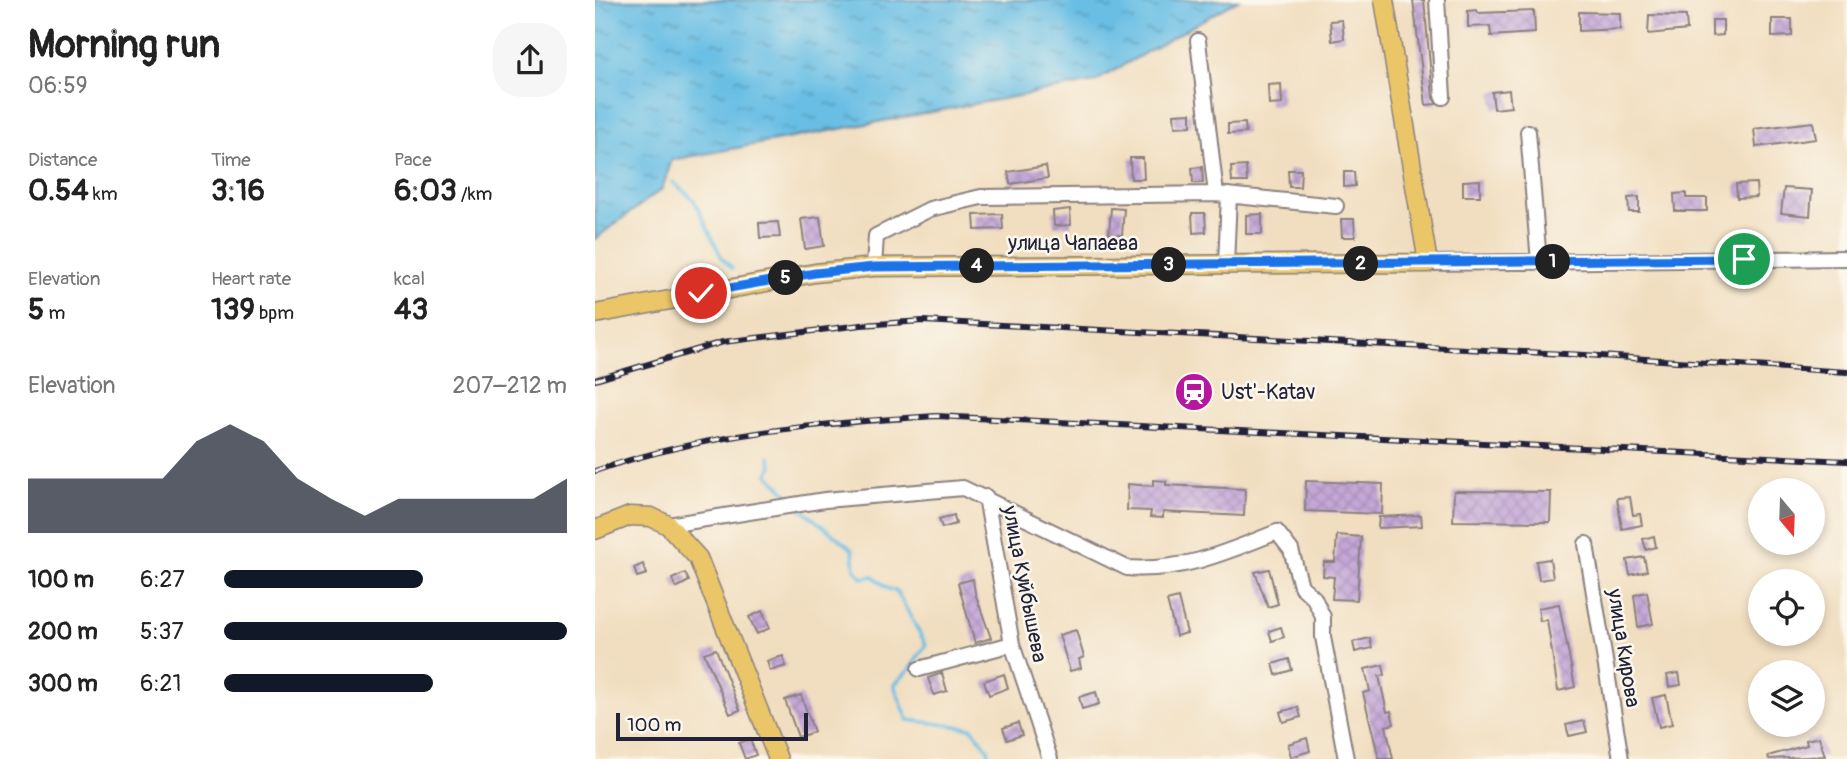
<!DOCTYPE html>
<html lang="en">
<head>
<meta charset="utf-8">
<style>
	body { margin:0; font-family:Pangolin,sans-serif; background:#f6f6f6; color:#222; height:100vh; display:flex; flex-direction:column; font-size:26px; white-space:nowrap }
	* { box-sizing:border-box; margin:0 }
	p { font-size:23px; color:#767676 }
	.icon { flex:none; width:38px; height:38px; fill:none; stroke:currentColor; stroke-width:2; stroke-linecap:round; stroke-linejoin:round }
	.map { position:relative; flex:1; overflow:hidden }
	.details { display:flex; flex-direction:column; background:#fff; width:595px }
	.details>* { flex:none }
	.needle { width:46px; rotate:161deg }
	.fabs { position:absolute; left:1153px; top:478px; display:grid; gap:14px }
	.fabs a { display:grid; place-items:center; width:77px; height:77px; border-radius:50%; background:#fff; box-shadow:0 4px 10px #0003; font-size:35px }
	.scale { position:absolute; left:21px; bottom:18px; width:192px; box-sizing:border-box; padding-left:7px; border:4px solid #22223b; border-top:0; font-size:19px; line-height:24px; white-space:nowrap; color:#22223b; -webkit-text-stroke:5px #fbf7ec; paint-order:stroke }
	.pin { position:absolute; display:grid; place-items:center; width:60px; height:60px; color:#fff; margin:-30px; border:4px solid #fff; border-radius:50%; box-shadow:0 2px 7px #0007 }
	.km { position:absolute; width:35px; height:35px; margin:-18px; border-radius:50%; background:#222; color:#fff; font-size:19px; line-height:35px; text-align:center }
	.round { display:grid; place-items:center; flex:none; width:74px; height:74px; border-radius:28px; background:#f6f6f6 }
	.headline { display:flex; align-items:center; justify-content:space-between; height:119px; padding:0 28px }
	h1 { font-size:38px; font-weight:700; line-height:52px }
	.stats { display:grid; grid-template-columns:repeat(3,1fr); gap:10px; height:119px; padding:7px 28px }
	.stats div { display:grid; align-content:center }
	.stats b { font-size:30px; font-weight:700 }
	.stats small { font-size:19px; font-weight:400 }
	.stats p { font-size:19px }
	.chart { height:196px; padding:14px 28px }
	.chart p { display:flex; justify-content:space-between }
	.chart svg { width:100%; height:126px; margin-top:7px; fill:#111827; opacity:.7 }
	ul { padding:0 28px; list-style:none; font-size:23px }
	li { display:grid; grid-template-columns:112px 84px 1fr; align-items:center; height:52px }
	li i { height:18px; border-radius:9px; background:#111827 }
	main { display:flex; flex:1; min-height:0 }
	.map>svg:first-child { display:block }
	.water { fill:url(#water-ripples); stroke:#447090; stroke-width:2 }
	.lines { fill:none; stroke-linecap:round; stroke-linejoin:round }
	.stream { stroke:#67bee4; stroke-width:3.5 }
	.building { fill:url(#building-cross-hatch) }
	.minor-casing { stroke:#8a807e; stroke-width:18 }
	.major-casing { stroke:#8a807e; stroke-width:21 }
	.minor { stroke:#fff; stroke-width:14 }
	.major { stroke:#ebc669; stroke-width:18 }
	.rail-casing { stroke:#22223b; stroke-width:6 }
	.rail { stroke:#fbf7ec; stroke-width:3.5; stroke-dasharray:10; stroke-linecap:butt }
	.route-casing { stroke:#fff; stroke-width:14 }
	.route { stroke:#1a73e8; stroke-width:9 }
	.labels { text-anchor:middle; stroke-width:5; stroke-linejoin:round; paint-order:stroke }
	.street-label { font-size:21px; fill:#22223b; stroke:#fbf7ec }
	.poi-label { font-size:21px; fill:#22223b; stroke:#fbf7ec; text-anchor:start }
</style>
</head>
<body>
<main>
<section class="details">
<div class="headline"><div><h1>Morning run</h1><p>06:59</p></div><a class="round"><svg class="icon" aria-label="share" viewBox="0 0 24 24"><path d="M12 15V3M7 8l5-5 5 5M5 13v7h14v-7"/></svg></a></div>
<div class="stats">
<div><p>Distance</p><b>0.54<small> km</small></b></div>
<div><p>Time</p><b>3:16</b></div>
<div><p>Pace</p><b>6:03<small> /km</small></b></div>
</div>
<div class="stats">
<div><p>Elevation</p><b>5<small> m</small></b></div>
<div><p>Heart rate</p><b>139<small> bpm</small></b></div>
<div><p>kcal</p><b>43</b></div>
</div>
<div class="chart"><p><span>Elevation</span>207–212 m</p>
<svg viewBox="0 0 160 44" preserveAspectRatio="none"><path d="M0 44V25L10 25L20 25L30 25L40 25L50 12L60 6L70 12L80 25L90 32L100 38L110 32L120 32L130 32L140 32L150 32L160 25V44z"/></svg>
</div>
<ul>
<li><b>100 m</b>6:27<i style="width:58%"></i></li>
<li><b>200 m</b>5:37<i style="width:100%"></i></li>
<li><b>300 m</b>6:21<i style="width:61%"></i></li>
</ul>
</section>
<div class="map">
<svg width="1252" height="759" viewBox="0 0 1252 759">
	<defs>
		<pattern id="water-ripples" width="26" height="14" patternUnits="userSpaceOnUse" patternTransform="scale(1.75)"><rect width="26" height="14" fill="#67bee4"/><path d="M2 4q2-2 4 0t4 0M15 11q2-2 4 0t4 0" fill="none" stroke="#549aba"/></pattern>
		<pattern id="building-cross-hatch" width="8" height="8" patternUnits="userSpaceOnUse" patternTransform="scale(1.75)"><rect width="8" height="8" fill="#c4a7d7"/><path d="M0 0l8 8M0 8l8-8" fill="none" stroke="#a88fb9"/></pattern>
	</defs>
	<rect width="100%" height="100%" fill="#fbf7ec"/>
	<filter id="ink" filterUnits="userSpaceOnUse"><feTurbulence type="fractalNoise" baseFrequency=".0143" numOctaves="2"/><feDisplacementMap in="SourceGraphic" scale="14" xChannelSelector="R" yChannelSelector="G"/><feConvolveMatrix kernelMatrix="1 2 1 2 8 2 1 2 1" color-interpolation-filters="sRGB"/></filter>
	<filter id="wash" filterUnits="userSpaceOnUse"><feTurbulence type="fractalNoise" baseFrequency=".00686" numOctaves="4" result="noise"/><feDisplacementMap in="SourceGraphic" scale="28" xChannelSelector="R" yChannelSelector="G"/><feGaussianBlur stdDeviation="1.57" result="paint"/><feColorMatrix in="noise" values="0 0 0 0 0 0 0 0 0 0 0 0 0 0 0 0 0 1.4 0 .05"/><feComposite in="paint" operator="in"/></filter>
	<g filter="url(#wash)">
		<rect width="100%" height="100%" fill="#f1dec0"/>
		<path class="water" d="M0,0h643l-144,82 -422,78 -10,29 -67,50z"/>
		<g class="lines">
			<path class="stream" d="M78,182l21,18 28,58 10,10
				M174,457l3,9 -4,8 25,26
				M205,508l53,42 2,19 7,9 11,-2 15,13 8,1 30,55 -17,25 -15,15 14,35 64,8 16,21 2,10"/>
		</g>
		<g id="blocks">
			<path class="building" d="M818,0h11l9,98 4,6 -11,1z
				M882,10l1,3 56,-2 1,22 -44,3 -1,-10 -22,1v-16z
				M984,12l41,1v16l-41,2z
				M1054,15l37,1 1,14 -39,4z
				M1177,19h20v17l-20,1z
				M747,20l2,19 -12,2 -2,-20z
				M1117,20h11v15l-11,1z
				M686,84l1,20 -13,1 -1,-20z
				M914,90l2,17 -17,2 -2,-17z
				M596,113v13l-16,1 -1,-13z
				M1218,122l3,17 -60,8 -2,-18z
				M650,123l1,10 -18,1v-10z
				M535,158h13l1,21h-13z
				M451,166l2,12 -38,6 -2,-12z
				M651,166l1,16h-15l-1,-15z
				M607,167l1,16h-10l-1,-15z
				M693,170h13l-1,17h-11z
				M749,172h10l1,14 -11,1z
				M885,180v16h-17v-15z
				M1161,183l1,14 -20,1 -1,-14z
				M1189,188l28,2 -2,26 -29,-3z
				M1091,193v5h21v13h-32l-1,-17z
				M1044,197v15h-10l-1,-14z
				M516,208l13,1 -2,26 -13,-1z
				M475,209l1,16 -17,1 -1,-15z
				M597,213h13l1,19 -13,1z
				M407,214l1,15 -28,1 -1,-15z
				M667,214v20h-16v-19z
				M225,217l4,29 -19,3 -4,-30z
				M746,219h13l1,18h-13z
				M183,222l2,15 -20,1 -1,-15z
				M558,480l13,1v4l79,4 -1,27 -81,-4v6l-13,-1 1,-6 -24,-1 1,-26 25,2z
				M711,481l77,3 -1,30 -77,-3z
				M859,491l97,1 -1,30 -97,-1z
				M1035,497l3,18 7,-1 2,11 -20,4 -5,-31z
				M359,515l2,9 -14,4 -3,-9z
				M826,515l1,11 -44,2 1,-11z
				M742,535l24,2 -4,63 -25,-1 2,-22 -11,-1 1,-14h11z
				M1059,536l2,11 -10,3 -3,-11z
				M1049,557l3,14 -17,4 -3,-15z
				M955,559l3,19 -14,2 -3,-19z
				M48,564l4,10 -10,3 -3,-9z
				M674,569l9,35 -10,3 -13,-35z
				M90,573l4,8 -13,7 -4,-9z
				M378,579l2,14 16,45 -16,5 -17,-60z
				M1052,592l6,32 -15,3 -4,-32z
				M583,598l9,35 -11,3 -9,-35z
				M964,604l16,83 -17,4 -11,-71 -7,1 -2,-13z
				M167,611l8,17 -13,6 -8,-17z
				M686,627l3,10 -12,4 -3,-10z
				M481,630l8,27 -5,2 2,9 -11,3 -11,-36z
				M775,638l2,10 -17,4 -2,-10z
				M121,649l24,61 -10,4 -26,-61z
				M188,656l3,10 -16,5 -3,-10z
				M694,659l3,11 -16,5 -3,-11z
				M788,665l2,10 -6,1 8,36 4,-1 3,13 -8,2 7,33h-14l-16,-66 7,-2 -5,-22z
				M347,673l5,18 -13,4 -6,-17z
				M1084,673l2,12 -12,2 -2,-12z
				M409,674l4,14 -19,7 -5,-14z
				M501,692l3,12 -17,5 -3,-12z
				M206,695l13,37 -16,5 -13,-37z
				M1071,695l6,29 -13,3 -7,-29z
				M703,707l3,10 -18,5 -3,-10z
				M989,721l3,11 -18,4 -3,-11z
				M423,723l4,12 -15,5 -4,-12z
				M1224,737l6,19 -56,3 -1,-3 39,-11 -1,-5z
				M712,738l3,13 -19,6 -3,-13z
				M155,739l6,16 -11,4 -6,-16z"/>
		</g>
	</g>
	<g filter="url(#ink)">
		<use href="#blocks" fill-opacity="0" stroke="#8a807e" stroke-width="2"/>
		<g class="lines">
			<defs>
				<path id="minor" d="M842,0l6,97
					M603,41l18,153
					M933,132l11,130
					M833,263l419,-5
					M631,265l3,-70
					M279,267l2,-31 54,-27 51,-12 235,-3 120,12
					M391,497l26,147 38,115
					M73,525l157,-25 138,-12 164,80c55,4 100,-16 150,-36l14,18 10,36 13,12 9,19v20l23,122
					M991,544l35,215
					M324,669l93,-25"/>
				<path id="major" d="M0,314l220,-41 59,-6 554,-4 -44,-263
					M0,530l35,-14 21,1 17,8 30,33 80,201"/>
			</defs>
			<use href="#minor" class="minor-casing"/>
			<use href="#major" class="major-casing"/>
			<use href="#minor" class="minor"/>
			<use href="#major" class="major"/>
			<defs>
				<path id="rail" d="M0,380l128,-38 138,-17 62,-4 662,34 262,17
					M0,471c110,-38 227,-48 341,-55l911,45"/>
			</defs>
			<use href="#rail" class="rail-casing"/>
			<use href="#rail" class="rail"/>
		</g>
	</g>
	<g class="lines" filter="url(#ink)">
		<defs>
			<path id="route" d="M106,293l114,-20 59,-6 870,-8"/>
		</defs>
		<use href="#route" class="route-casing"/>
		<use href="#route" class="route"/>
	</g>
	<defs>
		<symbol id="station-disc" viewBox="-11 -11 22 22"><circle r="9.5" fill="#b5179e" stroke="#fbf7ec"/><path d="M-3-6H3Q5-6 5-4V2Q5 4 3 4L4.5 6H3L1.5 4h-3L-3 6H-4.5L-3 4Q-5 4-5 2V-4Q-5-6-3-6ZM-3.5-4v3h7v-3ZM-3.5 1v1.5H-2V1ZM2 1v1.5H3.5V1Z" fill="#fff"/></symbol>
	</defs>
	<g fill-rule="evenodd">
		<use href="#station-disc" x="577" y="370" width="44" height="44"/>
	</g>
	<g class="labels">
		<g class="street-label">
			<text x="478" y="250">улица Чапаева</text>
			<text transform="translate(430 584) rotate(79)" y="7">улица Куйбышева</text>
			<text transform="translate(1029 648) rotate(81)" y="7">улица Кирова</text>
		</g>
		<g class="poi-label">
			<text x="626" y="399">Ust'-Katav</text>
		</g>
	</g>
</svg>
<div class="fabs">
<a><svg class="needle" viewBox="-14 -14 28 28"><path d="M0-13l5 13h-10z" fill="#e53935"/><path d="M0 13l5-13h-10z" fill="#767676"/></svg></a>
<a><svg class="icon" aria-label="locate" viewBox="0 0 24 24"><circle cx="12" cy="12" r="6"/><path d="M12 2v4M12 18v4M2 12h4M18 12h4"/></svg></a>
<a><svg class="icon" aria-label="layers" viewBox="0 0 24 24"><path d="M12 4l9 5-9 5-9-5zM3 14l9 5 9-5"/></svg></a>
</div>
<div class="scale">100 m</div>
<div class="pin" style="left:1149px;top:259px;background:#1e9e55"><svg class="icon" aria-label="arrive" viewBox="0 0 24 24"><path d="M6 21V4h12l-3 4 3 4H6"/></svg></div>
<div class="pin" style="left:106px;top:293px;background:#d93025"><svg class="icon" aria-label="check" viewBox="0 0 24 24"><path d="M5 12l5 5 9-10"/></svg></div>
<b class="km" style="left:958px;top:262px">1</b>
<b class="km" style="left:766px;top:264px">2</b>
<b class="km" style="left:574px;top:265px">3</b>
<b class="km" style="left:382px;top:266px">4</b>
<b class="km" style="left:191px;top:278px">5</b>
</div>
</main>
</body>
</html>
